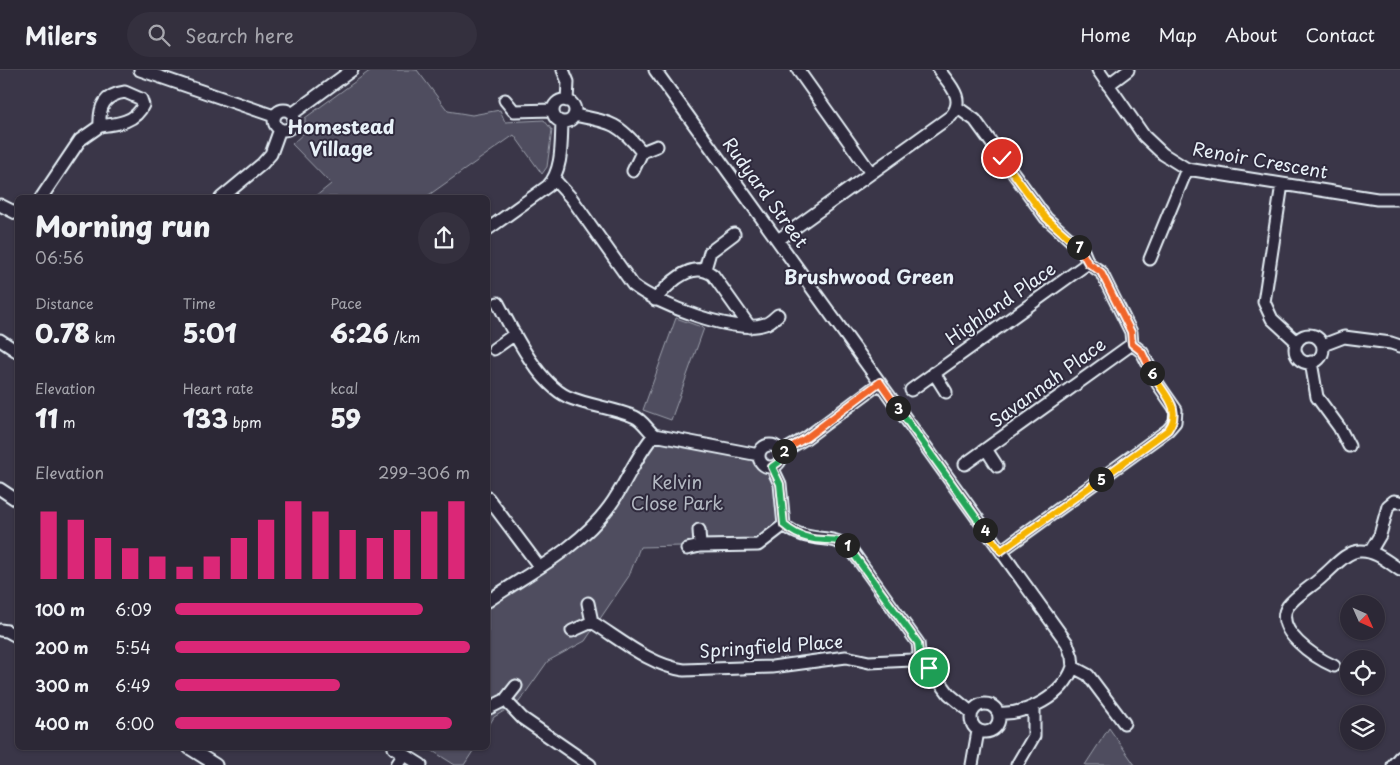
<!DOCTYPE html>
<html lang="en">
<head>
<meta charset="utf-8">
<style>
	body { margin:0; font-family:"Playpen Sans",sans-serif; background:#34303e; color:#f1f3f6; height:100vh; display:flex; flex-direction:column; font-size:19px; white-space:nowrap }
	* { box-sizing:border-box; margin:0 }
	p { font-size:16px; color:#a6a6ad }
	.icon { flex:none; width:28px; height:28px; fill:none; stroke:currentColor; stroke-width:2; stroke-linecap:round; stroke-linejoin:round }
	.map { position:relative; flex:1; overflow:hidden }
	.details { position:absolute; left:15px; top:125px; width:475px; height:555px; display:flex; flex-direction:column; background:#2c2836; border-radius:8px; box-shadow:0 1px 4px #0004,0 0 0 1px #484451 }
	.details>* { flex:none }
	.needle { width:32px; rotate:135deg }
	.buttons { position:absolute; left:1340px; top:525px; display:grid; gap:10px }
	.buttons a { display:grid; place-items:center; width:45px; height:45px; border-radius:50%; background:#2c2836; box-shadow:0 1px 4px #0004,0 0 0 1px #484451; font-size:25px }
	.pin { position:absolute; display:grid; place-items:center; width:42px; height:42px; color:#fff; margin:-21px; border:2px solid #fff; border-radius:50%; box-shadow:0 1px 5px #0007 }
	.km { position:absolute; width:25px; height:25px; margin:-12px; border-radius:50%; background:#222; color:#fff; font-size:14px; line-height:25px; text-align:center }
	.round { display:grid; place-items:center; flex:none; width:52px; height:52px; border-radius:26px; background:#34303e }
	.head { display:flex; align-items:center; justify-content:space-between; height:85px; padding:0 20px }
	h1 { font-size:28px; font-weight:800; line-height:38px }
	.figures { display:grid; grid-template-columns:repeat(3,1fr); gap:8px; height:85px; padding:5px 20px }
	.figures div { display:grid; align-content:center }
	.figures b { font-size:25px; font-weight:800 }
	.figures small { font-size:14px; font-weight:400 }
	.figures p { font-size:14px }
	.chart { height:140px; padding:10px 20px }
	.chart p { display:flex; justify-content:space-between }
	.chart svg { width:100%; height:90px; margin-top:5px; stroke:#db2777; stroke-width:6 }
	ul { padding:0 20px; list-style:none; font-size:16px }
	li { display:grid; grid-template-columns:80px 60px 1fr; align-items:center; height:38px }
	li i { height:12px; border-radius:6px; background:#db2777 }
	header { display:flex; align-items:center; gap:30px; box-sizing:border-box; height:70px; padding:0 25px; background:#2c2836; border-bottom:1px solid #484451 }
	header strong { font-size:24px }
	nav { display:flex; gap:28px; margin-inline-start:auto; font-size:18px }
	.search { width:350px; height:45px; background:#34303e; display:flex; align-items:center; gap:12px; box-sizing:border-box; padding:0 18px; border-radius:28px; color:#a6a6ad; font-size:19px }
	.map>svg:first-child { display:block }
	.green { fill:#504e5f; stroke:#9ca0ac }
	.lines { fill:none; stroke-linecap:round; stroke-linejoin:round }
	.minor-casing { stroke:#e8f1f8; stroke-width:15 }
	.minor { stroke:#2f2a3d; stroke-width:11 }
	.split-1-casing { stroke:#fff; stroke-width:10 }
	.split-2-casing { stroke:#fff; stroke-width:10 }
	.split-3-casing { stroke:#fff; stroke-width:10 }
	.split-4-casing { stroke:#fff; stroke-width:10 }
	.split-5-casing { stroke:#fff; stroke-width:10 }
	.split-6-casing { stroke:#fff; stroke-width:10 }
	.split-7-casing { stroke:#fff; stroke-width:10 }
	.split-8-casing { stroke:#fff; stroke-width:10 }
	.split-1 { stroke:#22a559; stroke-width:6 }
	.split-2 { stroke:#22a559; stroke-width:6 }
	.split-3 { stroke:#f0652b; stroke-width:6 }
	.split-4 { stroke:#22a559; stroke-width:6 }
	.split-5 { stroke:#f5b400; stroke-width:6 }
	.split-6 { stroke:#f5b400; stroke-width:6 }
	.split-7 { stroke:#f0652b; stroke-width:6 }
	.split-8 { stroke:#f5b400; stroke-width:6 }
	.labels { text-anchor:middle; stroke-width:4; stroke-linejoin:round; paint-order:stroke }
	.street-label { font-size:18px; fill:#e8f1f8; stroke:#2f2a3d }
	.park-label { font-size:18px; fill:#b3b8c2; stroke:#2f2a3d }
	.neighbourhood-label { font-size:19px; font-weight:bold; fill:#e8f1f8; stroke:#2f2a3d }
</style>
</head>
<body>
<header>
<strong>Milers</strong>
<div class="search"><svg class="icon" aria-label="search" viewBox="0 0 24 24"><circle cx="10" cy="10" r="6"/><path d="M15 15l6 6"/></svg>Search here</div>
<nav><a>Home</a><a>Map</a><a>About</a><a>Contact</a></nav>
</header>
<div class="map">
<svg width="1400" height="695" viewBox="0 0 1400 695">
	<rect width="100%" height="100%" fill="#3a3648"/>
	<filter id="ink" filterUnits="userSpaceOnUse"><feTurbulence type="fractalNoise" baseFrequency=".02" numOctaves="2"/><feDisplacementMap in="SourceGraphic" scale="10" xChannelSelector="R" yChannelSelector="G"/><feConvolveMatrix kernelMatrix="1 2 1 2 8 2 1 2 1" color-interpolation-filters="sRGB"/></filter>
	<g filter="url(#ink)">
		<path class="green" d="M371,0h46l31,41 24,4 28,-5 5,12 39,-2 8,10 -5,37 -5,7 -28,-39 -88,62h-111l16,-13 -39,-40 13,-12v-14z
			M676,248l28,10 -33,92 -28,-10z
			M654,365l114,23 4,9 12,58 -20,17 -77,7 -6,-3 -41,1 -11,29 -44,65 -37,20 -29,41 -25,15 -6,10v-126l51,-35 70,-59z
			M1109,658l26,37h-50z
			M428,678h47l-11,17h-9z"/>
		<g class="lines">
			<defs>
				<path id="minor" d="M140,0l134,46
					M563,0l5,12 -1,19
					M655,0l412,573 5,14 1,10 15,8 36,48
					M798,0l73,103
					M1098,0l46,66 19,18 24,15 190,30h23
					M1108,15l20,-15
					M125,22l16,7 2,6c-7,17 -26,19 -43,21 -1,-20 4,-31 25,-34z
					M505,30l9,11 39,-1
					M553 41a11 11 0 1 1 22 0a11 11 0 1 1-22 0Z
					M958,38l17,12 71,98 37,33 5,12 13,9 30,60 1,12 10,8 16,32 18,26 -1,12 -7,8 -167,121
					M274 50a10 10 0 1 1 20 0a10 10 0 1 1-20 0Z
					M292,44l60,-44
					M574,45c36,7 44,7 68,37
					M633,101l9,-19 15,-6
					M554,109l18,20 61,86c23,19 103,50 132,39 5,-1 9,-6 13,-9
					M1282,114l-18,118 8,17 25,23
					M41,128l39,-58 20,-14
					M221,128l41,-34 9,-10 9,-25
					M0,135l18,9
					M488,159l60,-43c15,-16 13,-44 14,-64
					M778,170l173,-124c15,-17 -1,-31 -12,-46
					M1150,189l37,-90
					M705,199l5,-17 24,-18
					M655,230c13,-16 37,-41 58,-25l37,52
					M498,233c15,29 40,80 70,94 21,9 46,11 67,20 7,3 13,13 19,18
					M1295 279a14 14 0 1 1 28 0a14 14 0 1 1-28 0Z
					M0,270l18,12
					M1323,275l21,-8 47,6 9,3
					M494,279l21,-15
					M1311,292l6,35 22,30 10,19
					M934,303l12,19
					M911,320l177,-127
					M654,365l105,20
					M759 386a11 11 0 1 1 22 0a11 11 0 1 1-22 0Z
					M986,379l11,17
					M780,383l26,-15 74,-55
					M965,394l167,-120
					M772,397l8,17 4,41c25,20 45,7 66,23l68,95 2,18
					M0,419l18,12
					M488,428l51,68
					M699,460l1,16
					M687,479l13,-3 58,-1 26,-20
					M1370,482l10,-17 8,-29 6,-5 6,1
					M488,531c42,-29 90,-52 121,-94 17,-23 26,-50 45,-72
					M592,552c29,18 58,43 92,48l88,-3 74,-10 23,5 43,-2 8,1 9,6 20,27 23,19
					M0,560l7,1 11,6
					M572,561l20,-9 -4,-19
					M1334,596c-18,-8 -62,-36 -46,-60 8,-11 25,-20 35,-30 10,-8 23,-25 37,-25 15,-1 28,11 40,19
					M505,630l17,18 68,47
					M971 648a14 14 0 1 1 28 0a14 14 0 1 1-28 0Z
					M489,638l16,-8 11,-14
					M998,643c29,2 65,-17 75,-46
					M189,678l27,17
					M394,678l27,17
					M397,695l7,-11
					M972,695l6,-34
					M1017,695l17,-29v-30
					M1393,695l7,-8"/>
			</defs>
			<use href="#minor" class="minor-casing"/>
			<use href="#minor" class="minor"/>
		</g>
	</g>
	<g class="lines" filter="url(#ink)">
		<defs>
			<path id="split-1" d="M847,475l71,98 2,18 9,7"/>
			<path id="split-2" d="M784,381l-4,2 -1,9 -7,5 8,17 4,41c7,6 15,11 25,13 13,4 26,-1 38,7"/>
			<path id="split-3" d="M784,381l22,-13 74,-56 18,26"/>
			<path id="split-4" d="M898,338l87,122"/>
			<path id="split-5" d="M985,460l16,21 100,-72"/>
			<path id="split-6" d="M1101,409l67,-49c16,-22 -5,-36 -16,-57"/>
			<path id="split-7" d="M1079,177l9,16 13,9 30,60 1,12 10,8 10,21"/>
			<path id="split-8" d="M1002,88l44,60 33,29"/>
		</defs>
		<use href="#split-1" class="split-1-casing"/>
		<use href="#split-2" class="split-2-casing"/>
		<use href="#split-3" class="split-3-casing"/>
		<use href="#split-4" class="split-4-casing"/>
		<use href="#split-5" class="split-5-casing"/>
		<use href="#split-6" class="split-6-casing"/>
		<use href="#split-7" class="split-7-casing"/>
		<use href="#split-8" class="split-8-casing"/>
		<use href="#split-1" class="split-1"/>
		<use href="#split-2" class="split-2"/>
		<use href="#split-3" class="split-3"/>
		<use href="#split-4" class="split-4"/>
		<use href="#split-5" class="split-5"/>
		<use href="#split-6" class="split-6"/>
		<use href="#split-7" class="split-7"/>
		<use href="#split-8" class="split-8"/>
	</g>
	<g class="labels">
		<g class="street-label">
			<text transform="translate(1260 91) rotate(10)" y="6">Renoir Crescent</text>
			<text transform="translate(765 123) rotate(54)" y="6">Rudyard Street</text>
			<text transform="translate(1001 234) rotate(-35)" y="6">Highland Place</text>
			<text transform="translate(1048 313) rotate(-36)" y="6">Savannah Place</text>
			<text transform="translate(771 577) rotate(-4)" y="6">Springfield Place</text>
		</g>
		<g class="park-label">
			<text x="677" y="419">Kelvin<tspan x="677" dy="21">Close Park</tspan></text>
		</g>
		<g class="neighbourhood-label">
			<text x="341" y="64">Homestead<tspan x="341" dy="22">Village</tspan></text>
			<text x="869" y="214">Brushwood Green</text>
		</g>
	</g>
</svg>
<div class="buttons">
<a><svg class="needle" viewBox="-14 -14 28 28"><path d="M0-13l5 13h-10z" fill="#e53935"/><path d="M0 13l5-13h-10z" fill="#a6a6ad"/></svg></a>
<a><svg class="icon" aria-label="locate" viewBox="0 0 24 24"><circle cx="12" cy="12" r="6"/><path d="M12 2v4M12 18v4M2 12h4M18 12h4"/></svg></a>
<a><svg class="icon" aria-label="layers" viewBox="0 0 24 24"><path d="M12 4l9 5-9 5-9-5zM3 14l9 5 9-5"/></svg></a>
</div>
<div class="pin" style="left:929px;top:598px;background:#1e9e55"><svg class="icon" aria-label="arrive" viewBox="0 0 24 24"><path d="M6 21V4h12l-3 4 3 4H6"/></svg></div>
<div class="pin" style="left:1002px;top:88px;background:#d93025"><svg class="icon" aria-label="check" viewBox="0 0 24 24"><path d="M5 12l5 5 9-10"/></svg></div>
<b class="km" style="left:847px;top:475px">1</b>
<b class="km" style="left:784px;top:381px">2</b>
<b class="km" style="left:898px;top:338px">3</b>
<b class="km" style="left:985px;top:460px">4</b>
<b class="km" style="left:1101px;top:409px">5</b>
<b class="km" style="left:1152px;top:303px">6</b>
<b class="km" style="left:1079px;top:177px">7</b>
<section class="details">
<div class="head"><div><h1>Morning run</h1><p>06:56</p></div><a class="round"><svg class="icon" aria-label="share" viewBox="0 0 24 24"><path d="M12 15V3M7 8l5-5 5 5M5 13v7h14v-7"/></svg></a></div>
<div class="figures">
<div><p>Distance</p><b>0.78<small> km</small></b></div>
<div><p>Time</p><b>5:01</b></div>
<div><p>Pace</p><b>6:26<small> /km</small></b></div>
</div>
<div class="figures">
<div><p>Elevation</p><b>11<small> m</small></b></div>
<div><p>Heart rate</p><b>133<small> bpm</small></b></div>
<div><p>kcal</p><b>59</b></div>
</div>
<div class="chart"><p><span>Elevation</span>299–306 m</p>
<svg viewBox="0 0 160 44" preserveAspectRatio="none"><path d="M5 44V11M15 44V15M25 44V24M35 44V29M45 44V33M55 44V38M65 44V33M75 44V24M85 44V15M95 44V6M105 44V11M115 44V20M125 44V24M135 44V20M145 44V11M155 44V6"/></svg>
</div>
<ul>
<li><b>100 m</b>6:09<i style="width:84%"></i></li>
<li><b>200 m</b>5:54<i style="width:100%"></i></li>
<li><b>300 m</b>6:49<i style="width:56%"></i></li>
<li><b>400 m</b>6:00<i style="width:94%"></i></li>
</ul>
</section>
</div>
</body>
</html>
